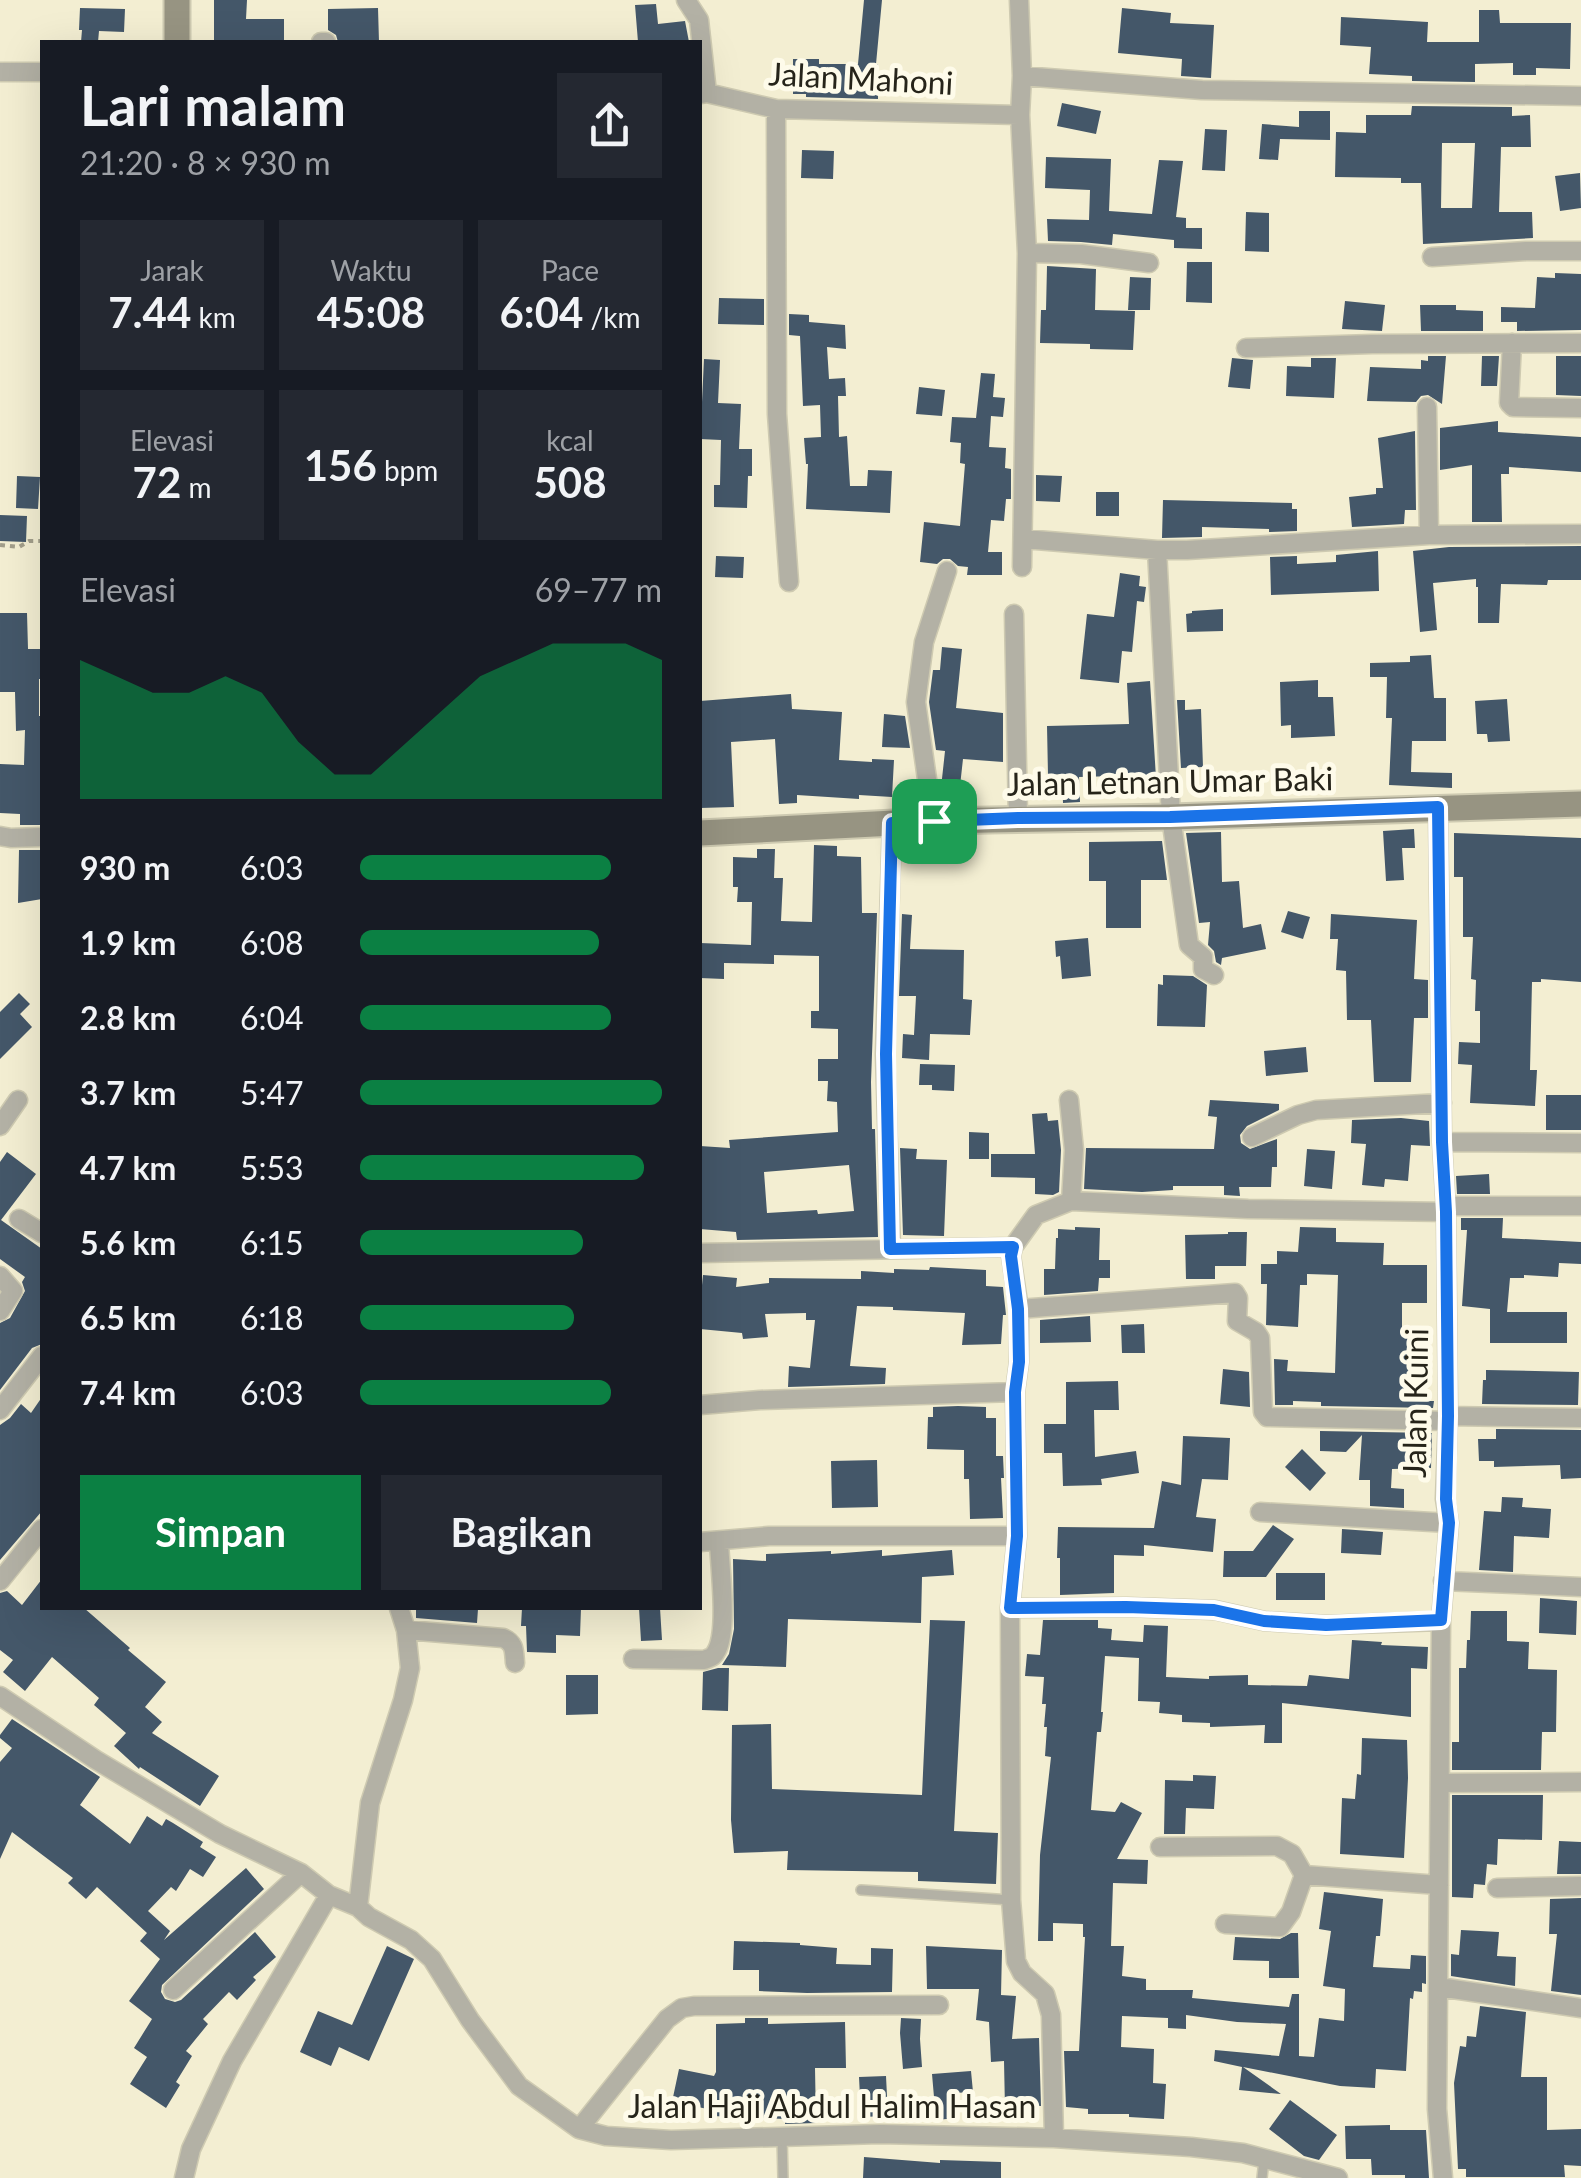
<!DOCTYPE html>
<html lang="id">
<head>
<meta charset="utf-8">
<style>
	body { margin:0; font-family:Lato,sans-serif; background:#242831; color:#f1f3f6; height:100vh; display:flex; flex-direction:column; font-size:38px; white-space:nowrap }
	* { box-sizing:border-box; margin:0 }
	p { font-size:32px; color:#9ea1a6 }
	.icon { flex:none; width:55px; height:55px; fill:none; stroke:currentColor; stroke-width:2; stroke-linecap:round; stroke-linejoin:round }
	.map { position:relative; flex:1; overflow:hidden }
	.side { position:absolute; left:40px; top:40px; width:662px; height:1570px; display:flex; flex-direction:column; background:#171b24; border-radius:0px; box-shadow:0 10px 40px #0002 }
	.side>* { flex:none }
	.pin { position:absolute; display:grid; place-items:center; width:85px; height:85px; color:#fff; margin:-42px; border-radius:20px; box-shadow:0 5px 15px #0006 }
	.round { display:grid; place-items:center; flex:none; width:105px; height:105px; border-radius:0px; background:#242831 }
	.head { display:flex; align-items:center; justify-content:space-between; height:170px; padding:0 40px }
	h1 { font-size:55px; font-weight:700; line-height:75px }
	.stats { display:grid; grid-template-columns:repeat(3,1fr); gap:15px; height:170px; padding:10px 40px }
	.stats div { display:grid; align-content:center; border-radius:0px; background:#242831; text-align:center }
	.stats b { font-size:42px; font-weight:700 }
	.stats small { font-size:28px; font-weight:400 }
	.stats p { font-size:28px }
	.chart { height:280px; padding:20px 40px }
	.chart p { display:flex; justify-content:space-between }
	.chart svg { width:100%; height:180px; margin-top:10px; fill:#0b8043; opacity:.7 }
	.button { display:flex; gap:20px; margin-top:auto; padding:20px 40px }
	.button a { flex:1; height:115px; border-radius:0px; background:#0b8043; color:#fff; font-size:40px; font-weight:700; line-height:115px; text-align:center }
	.button a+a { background:#242831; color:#f1f3f6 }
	ul { padding:0 40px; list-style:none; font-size:32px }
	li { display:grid; grid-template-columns:160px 120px 1fr; align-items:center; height:75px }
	li i { height:25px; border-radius:12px; background:#0b8043 }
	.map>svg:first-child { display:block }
	.building { fill:#445769; fill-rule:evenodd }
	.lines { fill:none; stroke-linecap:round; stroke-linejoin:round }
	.lane-casing { stroke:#cecab1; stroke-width:12 }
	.street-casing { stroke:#cecab1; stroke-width:21 }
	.secondary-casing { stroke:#cecab1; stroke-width:29 }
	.path { stroke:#a29e8a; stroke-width:4; stroke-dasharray:5 5; stroke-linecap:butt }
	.lane { stroke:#b3b1a5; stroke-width:9 }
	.street { stroke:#b3b1a5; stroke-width:18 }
	.secondary { stroke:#979482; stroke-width:25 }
	.route-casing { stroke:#fff; stroke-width:20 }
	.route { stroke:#1a73e8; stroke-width:12 }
	.labels { text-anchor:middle; stroke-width:10; stroke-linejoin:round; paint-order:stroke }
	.street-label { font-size:32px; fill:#26241a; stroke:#fefbea }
</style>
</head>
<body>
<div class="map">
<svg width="1581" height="2178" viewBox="0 0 1581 2178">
	<rect width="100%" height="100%" fill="#f3eed2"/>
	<path class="building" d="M214,0h33l-1,19h38v21h-70z
		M864,0h18l-6,64h2v35l-72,-2v-3h-13v-35h26v5h39z
		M656,4l2,20 27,-3 4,21h-51l-3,-37z
		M80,8l45,1 -1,23 -25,-1 -1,11h-17l1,-12h-3z
		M378,8l1,34h-41l-2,-7 -8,-5v-21z
		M1122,8l49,5 -1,10 44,2 -3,53 -30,-2 1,-17 -64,-6z
		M1479,10h20l1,13h71l-1,46 -34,-1v7h-23v-12l-38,1v18l-63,-1v-5l-43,-2 2,-27 -31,-2 1,-28 87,5 -1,20h52z
		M1062,103l39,8 -5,23 -39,-8z
		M1412,106l100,1v9l18,-1 1,32h-30l-2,65h33l1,26 -110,6 -2,-61h-20v-5l-66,-1 1,-45 30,1v-18h45zM1442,143h33l-3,65h-31z
		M1299,111h31v29l-50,-1 -2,21 -19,-1 3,-35 37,3z
		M1205,129l22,1 -2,41 -23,-1z
		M802,150l32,1 -1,28 -32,-1z
		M1046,157l65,2 -2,52 43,3 7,-54 24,1 -7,56 10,1v10h16v21l-28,-1v-8l-61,-6 -1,11 -31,-3 -33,-1 -1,-22 42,1 1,-30 -45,-2z
		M1580,173l1,35 -21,3 -5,-35z
		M1246,212l23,1v39l-24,-1z
		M1187,262h25v41l-26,-1z
		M1047,266l49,3 -1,41 40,1 -2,39 -43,-1v-5l-50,-1 1,-33h5z
		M1555,273l26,1v56l-64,1v-9h-16v-15l34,1 2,-31 18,1z
		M1130,277l21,1 -1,32h-22z
		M719,298l45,1v26l-46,-1z
		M1345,301l40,4 -3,26 -40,-2z
		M1420,305h36v5l27,1v20h-62z
		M789,314l20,1v7l36,3 1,24 -19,-2 2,32 16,-1 1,18h-8l1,41 8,-1 3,50h17l1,-16 24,1 -2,42 -84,-4 2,-45h-2l-2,-26 17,-1 -1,-32 -17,1 -3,-70 -11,-1z
		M1428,356h18l-4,48 -14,-9 -7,1 -5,6 -49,-1 3,-34 51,2v-9l7,1z
		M1482,356h17l-2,30h-16z
		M1556,356h25v40l-25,-1z
		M1232,358l21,2 -3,29 -22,-2z
		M1311,358h25l-2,40 -48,-2 1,-30 24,1z
		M704,359l16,1 -2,43 23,1 -2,45h13v27h-4l-1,32 -33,-1v-22h6l1,-45 -21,-1v-37h2z
		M981,373l14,1 -2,23 12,1 -2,19 -12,-1 -2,31 17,1 -1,20 6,1v30h-5l-2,22 -13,-1 -3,32h14v23h-35l1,-8 -10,-1 -8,-7h-7l-6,5 -17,-2 4,-40 36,4 5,-62 -5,-1 1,-20 -11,-1 2,-25 24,1z
		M919,387l26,3 -3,26 -26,-2z
		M1498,421v11l83,5v35l-72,-5v7h-8l1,48h-30v-57l-32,5v-42z
		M1415,431l1,79h-11l-1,14 -52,3 -3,-30 27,-3v-6h7l-5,-50z
		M1036,475l26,1 -2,26 -24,-1z
		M17,476l23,1 -2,32 -22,-1z
		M1096,492h23v24h-23z
		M1163,500l129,3v6h5v22l-28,1v-3l-67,-2v10l-40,1z
		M0,515l27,1 -1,26 -26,-1z
		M1581,546v34h-33l-1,5 -46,-1 -2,39h-21v-36h-2v-8l-43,4 4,47 -17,2 -7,-81 36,-4z
		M1378,551l1,40 -108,4 -1,-38 27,-1v8l39,-2v-7z
		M716,556l28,1 -1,21 -28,-1z
		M1120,573l20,3 -1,10 7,1 -2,15 -7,-1 -5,51 -10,-1 -3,32 -39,-4 7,-65 27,3z
		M1223,609v22l-36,1 -1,-18 6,-1v-2z
		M0,613h27l1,36h14v30h-3v37h3v109h-22v-11l-20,-1v-49l24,1 1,-35 -9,1 -1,-39h-15z
		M942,647l20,2 -6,59 47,5v49l-40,-3 -5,45h-15l-2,-16 4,-37 -9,-1 -7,-48 4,-32h7z
		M1431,655l3,43h12v43h-34l-1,31 41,1v15l-63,-3 3,-67h-6l1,-41h-17v-14l40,-1v-6z
		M1318,680v17h15l2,39 -44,2v-13l-10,1 -1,-44z
		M1150,681l6,97 -38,1 -1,-3 -38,1 1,25 -17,1 -1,-29 -14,1 -1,-49 82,-2 -2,-41z
		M791,694l1,15 50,3 -3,48 33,2v-3l22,1 -2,37 -33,-2v4l-62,-4v8l-18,1 -4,-65 -44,3 3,65 -34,1v-107z
		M1507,699l3,42 -22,1 -1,-8h-10l-2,-33z
		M1177,700h8v10l16,-1 2,58 -22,1z
		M884,714l21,2 5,32 -28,-1z
		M1414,829l1,19h-13l2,32 -18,1 -3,-50z
		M1221,832l1,50 17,-1 4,47 18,-4 5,25 -44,9 -1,7 -5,-3 -2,-11 -6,-6 2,-23 -11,1 -13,-90z
		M1454,833l127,5v144l-40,-3v3h-9l-2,88h7l-2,36 -65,-3 2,-38 -14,-1 1,-22 21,1v-32h-5l1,-31 -5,-1 2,-42h-10v-60h-9z
		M1162,841l5,39h-26v48h-35v-47h-17v-39z
		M814,845l23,1v10l24,1 1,56h15l-6,169 1,47h3l3,108 -141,3 -1,-8 -36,-3v-83l30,2 -1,-8 109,-8 -1,-30 -10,-1 1,-20h-10v-22h20v-30l-27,-1v-17h8v-55l-45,-1v9l-50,-1v16l-24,-1v-35l51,2 1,-43h-15l1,-15h-5v-30l24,1v-9h18l-1,29h9l-2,43 31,1zM849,1165l5,46 -36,3 -1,-4 -50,3 -3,-41z
		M42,850v49l-24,4 1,-53z
		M1288,911l22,6 -7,22 -22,-7z
		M902,914l10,1 -2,34 54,1 -1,49 9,1 -2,35 -40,-1 -1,26 -27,-2 1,-24 11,1 2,-39h-17z
		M1331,914l86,6 -3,59 14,1v38h-14l-3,64h-37l-3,-62h-24l-1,-49 -10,-1 2,-31h-8z
		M1088,938l3,38 -29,3 -2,-23 -4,1 -1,-16z
		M1163,975l30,1 14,9 -2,42 -48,-1 1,-42 5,1z
		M19,993l11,11 -10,10 12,13 -32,32v-47z
		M1306,1047l2,25 -42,4 -2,-25z
		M920,1064l35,1 -1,26 -22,-1v-5h-13z
		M1546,1095h35v35h-35z
		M1210,1100l69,4v6l-32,16 -7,9 1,8 9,6 27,-10v28h-5l-1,20h-32l1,9 -16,-1v-9h-51v4l-31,2 -58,-3 2,-41 128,1 3,-32 -9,-1z
		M1047,1113l1,8 10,-1 3,30 -2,42 -6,3 -18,-1v-16l-44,-1v-23h44l-3,-40z
		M1401,1118l28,3 1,25 -19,-1 -3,36 -23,-2 -1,8 -22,-2 4,-41 -15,-1 1,-23z
		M969,1132l20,1v26h-20z
		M900,1148l17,1 -1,10 31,1 -3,76 -41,-1z
		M1307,1149l28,2 -3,38 -28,-3z
		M7,1152l29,22 -35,46 41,29v95l-10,4 -32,42v-67l10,-5 15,-27 -3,-9 3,-5 -25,-18v-97z
		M1489,1174l1,20h-33l-1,-18z
		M1461,1218h42l-1,20 79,4v22l-22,-1 -1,14 -34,-2v3h-14l-3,34h60v31h-77v-34l-28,-3 5,-76h-6z
		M1075,1227l25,1 -1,32h11v18h-11l-1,13 -54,4v-26h11l1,-31h2v-9l17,1z
		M1300,1227l36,1v14l48,1 -1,22h44v38h-25v33h29l-1,32h-12v33h16l-1,7 -112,-2v-4l-28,-1v4h-18l-1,-46 14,1 -1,11 48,2 3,-98 -31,-1v11h-7l-2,42 -32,-2 1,-41h-6v-20h16v-13l21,1z
		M1228,1232h19l-1,34h-31v13h-29l-1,-44 43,-1z
		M930,1267l56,3v16l17,1 3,28h-3l-2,29 -39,1 3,-32 -72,-3v-3l-36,-1 -7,60 36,2 -1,16 -97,3 1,-21 21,2 5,-48h-9v-7l-41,1 3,23 -25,2 -1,-6 -42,-4v-44h2l1,-10 34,3 -1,9 33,-4v-5l92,1v-8l33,2v-4l35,1z
		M1090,1316l1,26 -51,1v-23z
		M1144,1324l1,29h-23l-1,-28z
		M1223,1369l26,3 1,35 -30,-3z
		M1486,1370l93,2 -1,33 -96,-1 1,-24h3z
		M1118,1381l1,29h-25l1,47 41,-6 3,22 -38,6 1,6 -39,1 -1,-33h-18v-29h22v-42z
		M42,1397v114l-42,49v-135l10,-7 11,-14 10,9z
		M958,1406l28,1v11h10v38h7l1,22h-3l2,40 -33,1 -1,-40h-5v-29l-37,-1 1,-32h5v-10z
		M1496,1429l85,1v48l-20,1 -1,-14 -66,2v-6h-15l-1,-22h18z
		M1320,1431l112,2 -1,35 -39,1 -1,19 13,1v19l-34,-2v-26h-11l3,-45 -16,17 -26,-1z
		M1183,1436l47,2 -2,42 -26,-1 -6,38 20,2 -3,33 -69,-7v11l-30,-1v38l-54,2v-37h-3l1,-31 96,1 8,-47 19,4z
		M1302,1449l24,24 -16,18 -25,-24z
		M877,1460l1,47 -46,1 -1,-47z
		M1502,1497l21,1 -1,9 29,2 -2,29 -35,-2 -1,36 -34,-2 5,-59 17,1z
		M1273,1525l21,14 -28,38h-43l1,-26h29z
		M1342,1529l41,3 -2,23 -40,-2z
		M882,1550v6l70,-6 2,25 -32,2 -1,46 -133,-4 -2,48 -64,-2 7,-11 5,-25 -1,-70 33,2v-7l65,-3v3z
		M1276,1573h49v27h-49z
		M42,1579v29h42l46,40 -2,2 38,32 -21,25 17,15 -10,11 67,43 -19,30 -60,-39 -1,2 -25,-23 12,-13 -32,-28 5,-7 -47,-41 -27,34 -22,-19 10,-12 -13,-10v-57l7,-2 15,14z
		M1540,1598l37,3 -1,34 -37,-2z
		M416,1608l62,1 -1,14 -61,-5z
		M522,1608h59l-1,28 -24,-1v18l-29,-1 -1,-26h-5z
		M639,1608h21l2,32 -21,1z
		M1471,1611h36v30l22,1 -1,27 29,1 -1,62h-14l-1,38h-89v-28h7v-74h7l1,-28h3z
		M930,1620l35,1 -11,210 44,2 -2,51 -78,-3v-9l-131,-2 1,-19 -54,2 -3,-33 1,-95 39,-1 1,65 150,6z
		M1043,1620h55v8l14,1 -1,11 32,2 1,-17 24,1 -2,51 43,2v-3l39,-1v10l59,1 2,-11 40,4 3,-39 30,2 -1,3 47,2 -1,22 -16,-1v49l-129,-14v40h-18l1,-18 -55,2v-4l-28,-1v-7l-23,-2 1,-11 -22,-1 1,-43 -34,-2 -4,56h2l-2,20h-4l-6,78 24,2 6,-10 21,11 -25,46 31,1 -1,24 -34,-1 -2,63h13l-2,30 24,3v11h47l-1,8 97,9 3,-13h7v62l15,1 5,-39 25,3 1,-32 -22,-3 8,-55 -12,-2 5,-37 59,7 -3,37h-4l-3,31 37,2 1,-14 15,1v28l-4,-1v9l-8,-1 -1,8 -3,-1 -4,73 -30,-2 -1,19 -35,-2 -97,-19 38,27 -42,-4 3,-23 -28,-6 1,-11 64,6 7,-32 -49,-2 -51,-7v14l-18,-1v-10l-46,-2 -1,31 33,2 -1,34 13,1 -2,35 -35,-2v-3h-41v-5l-22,-2 -2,-56h15l6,-114h-2v-13l-30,-1v18h-15l2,-86 11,-98 -6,-1 2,-29h-3l2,-23h-4l2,-27 -19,-1 2,-22 13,1z
		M718,1668h11l-1,43 -26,-1 1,-38z
		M566,1675h32v39l-32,1z
		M12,1719l88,58 -20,28 50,39 17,-28 15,10 4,-7 7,4 30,19 -3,5 16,10 -13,20 -13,-8 -14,22 -5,-4 -23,24 22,20 -6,9 82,-72 18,21 -102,96 -1,7 4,7 10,3 6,-2 74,-68 21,25 -23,20 3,3 -19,20 -8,-8 -26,27 5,5 -22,27 6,5 -16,26 4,3 -14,23 -36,-24 17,-27 -13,-9 18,-29 -23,-18 31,-42 -20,-18 7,-8 -50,-46 -11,12 -18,-16 5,-5 -61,-46 -12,27v-97l12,-14 -12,-10v-3z
		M1362,1738l45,2 1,38 -4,80 -64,-4 2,-56 13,1 2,-25 4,1z
		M1193,1775l23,1 -2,33 -28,-1 -1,26h-21l1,-54 28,1z
		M1452,1795h91l-1,45 -44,-1 -1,26 -10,-1 -2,21 -11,-1 -1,14 -21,-1z
		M1559,1841l22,1v32h-24z
		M1581,1898v97l-30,-4 6,-57h-8l1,-35z
		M1461,1930l38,2 -2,24 19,1 -1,29 -64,-10v-22l8,1z
		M1291,1933h7l1,45h-30v-17l-36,-1 2,-23 45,2z
		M734,1941l66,2v2l37,3 -1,16 35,1v-17l22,1 -1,43 -85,1 -48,-2v-21h-26z
		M387,1946l27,13 -45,102 -30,-14 -8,19 -31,-14 18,-41 34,14z
		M926,1946l76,4 -1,45 15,1 -4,43 27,-1 2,68h-4v2l-32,1 -1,-48 -13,1 -2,-40 -13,-2 3,-31h-52z
		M1480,2006l46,6 -5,65h26v53l34,-1v37l-17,-1 1,12h-99v-8h-8l-4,-86 6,-37 6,1 1,-11 9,1z
		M745,2018h23v6l77,-2 1,46h-31l1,55 -31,1v-5l-73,-3 1,-6 -41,-8 7,-33 35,7 2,-4v-48l29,-1z
		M901,2018l20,1 -1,20 2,28 -19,2 -3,-36z
		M971,2071l2,21 -19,1 3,25 -21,2 -4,-46z
		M886,2076l2,40 -27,1 -2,-40z
		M1290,2100l47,35 -18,25 -15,-4 -35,-27z
		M1390,2125v5h36l3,48h-24v-3h-33l-1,-16h-25l-1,-33z
		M864,2157l76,6v-3l61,2v16h-138z"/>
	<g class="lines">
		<defs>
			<path id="lane" d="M861,1890l150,10
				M782,2136l1,42
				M1262,2178l2,-18"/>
			<path id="street" d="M686,0l13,20 8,73
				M1019,0l3,76 -2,39 7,138 -5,314
				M321,42h5
				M0,72h42
				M1022,76l180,14 379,6
				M700,94l7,-1 69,16 244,6
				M776,109l1,305 12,168
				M1027,253l54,1 68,9
				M1432,257l94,-6h55
				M1512,343l-3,60 4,4 68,1
				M1246,348l126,-4 209,-1
				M1427,407l2,128
				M1024,539l133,11h30l242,-15 152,-1
				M1157,550l14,267 18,128 14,12v12l11,6
				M1014,614l4,204
				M1438,807l4,335 4,70 2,204 -3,83 4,24 -8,98 -4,488 6,69
				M933,821l-17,-119 8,-60 23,-71
				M0,836l11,2 31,-1
				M1069,1100l5,50 -3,51
				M0,1126l18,-26
				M1252,1137l46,-22 18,-5 126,-7
				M1442,1142l139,1
				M1446,1206h135
				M19,1219l23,14
				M891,1249l-6,-195 7,-231
				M700,1253l313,-6
				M0,1276l13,15 -13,20
				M1019,1309l216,-16 3,5 -1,23 19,11 4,6 3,74 4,5 180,4
				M700,1405l60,-5 255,-8
				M0,1410l42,-54
				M1448,1416l133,2
				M1260,1512l189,11
				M700,1542l69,-6h248
				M0,1581l42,-52
				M1443,1581l138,6
				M1010,1608l117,-1 88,3 49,11 62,4 115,-4
				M406,1630l97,8c12,5 11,13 12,25
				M633,1659l71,1c7,-3 9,-2 13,-10 11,-22 3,-82 2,-108
				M0,1696l96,64 124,74 81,39 28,22 29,12 11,10 42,23 21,19 38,61 49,66 60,43 27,7 65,4 209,-6 174,4 137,9 52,6 95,25
				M1440,1783l141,-1
				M1160,1847l117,-1 15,8 12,21
				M1497,1888l84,-2
				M358,1907l12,-104 33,-103 7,-32 -4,-38 -7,-22
				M1225,1924l55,3 11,-15 13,-37 135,10
				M1439,1987l142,21
				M173,1990l128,-117
				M579,2129l88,-110 15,-11 12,-2 245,-1
				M1054,2138l-3,-123 -6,-21 -23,-21 -6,-12 -5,-61 -1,-292 7,-72 -2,-144 4,-30v-53l-8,-53 2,-9 23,-32 35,-14 177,8 198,3
				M184,2178l7,-29 41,-88 97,-166"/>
			<path id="secondary" d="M177,0v42
				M700,833l233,-12 238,-4 410,-13"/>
		</defs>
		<use href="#lane" class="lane-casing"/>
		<use href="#street" class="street-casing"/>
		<use href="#secondary" class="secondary-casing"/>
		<path class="path" d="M0,545l19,2 10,-6h13"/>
		<use href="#lane" class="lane"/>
		<use href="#street" class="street"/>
		<use href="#secondary" class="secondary"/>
	</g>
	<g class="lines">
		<defs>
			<path id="route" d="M1438,807l4,335 4,70 2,204 -2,83 3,24 -8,97 -115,5 -62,-4 -50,-11 -88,-3 -116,1 7,-72 -2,-144 4,-30 -1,-53 -7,-53 2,-9 -123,2 -4,-195 6,-231 126,-5 152,-1z"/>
		</defs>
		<use href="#route" class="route-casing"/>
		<use href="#route" class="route"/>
	</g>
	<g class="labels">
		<g class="street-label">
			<text transform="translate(861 79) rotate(3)" y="11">Jalan Mahoni</text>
			<text transform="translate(1170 782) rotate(-1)" y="11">Jalan Letnan Umar Baki</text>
			<text transform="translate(1416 1403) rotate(-89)" y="11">Jalan Kuini</text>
			<text x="832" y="2118">Jalan Haji Abdul Halim Hasan</text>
		</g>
	</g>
</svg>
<div class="pin" style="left:934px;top:821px;background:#1e9e55"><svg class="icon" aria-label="arrive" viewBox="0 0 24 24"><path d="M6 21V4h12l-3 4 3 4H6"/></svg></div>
<section class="side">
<div class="head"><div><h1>Lari malam</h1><p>21:20 · 8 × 930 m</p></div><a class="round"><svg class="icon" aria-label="share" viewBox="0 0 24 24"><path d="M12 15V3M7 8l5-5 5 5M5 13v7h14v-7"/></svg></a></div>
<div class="stats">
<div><p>Jarak</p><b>7.44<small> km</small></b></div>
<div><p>Waktu</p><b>45:08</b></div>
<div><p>Pace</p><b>6:04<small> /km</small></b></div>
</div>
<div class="stats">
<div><p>Elevasi</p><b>72<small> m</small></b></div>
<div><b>156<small> bpm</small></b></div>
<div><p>kcal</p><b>508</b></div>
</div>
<div class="chart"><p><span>Elevasi</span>69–77 m</p>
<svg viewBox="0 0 160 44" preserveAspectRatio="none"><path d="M0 44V10L10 14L20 18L30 18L40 14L50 18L60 30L70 38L80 38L90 30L100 22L110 14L120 10L130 6L140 6L150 6L160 10V44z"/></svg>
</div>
<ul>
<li><b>930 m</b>6:03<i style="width:83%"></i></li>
<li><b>1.9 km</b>6:08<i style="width:79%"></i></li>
<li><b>2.8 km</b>6:04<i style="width:83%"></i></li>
<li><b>3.7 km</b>5:47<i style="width:100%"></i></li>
<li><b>4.7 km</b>5:53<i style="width:94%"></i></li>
<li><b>5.6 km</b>6:15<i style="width:74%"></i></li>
<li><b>6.5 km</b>6:18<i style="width:71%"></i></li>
<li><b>7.4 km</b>6:03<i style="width:83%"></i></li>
</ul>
<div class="button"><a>Simpan</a><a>Bagikan</a></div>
</section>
</div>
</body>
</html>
